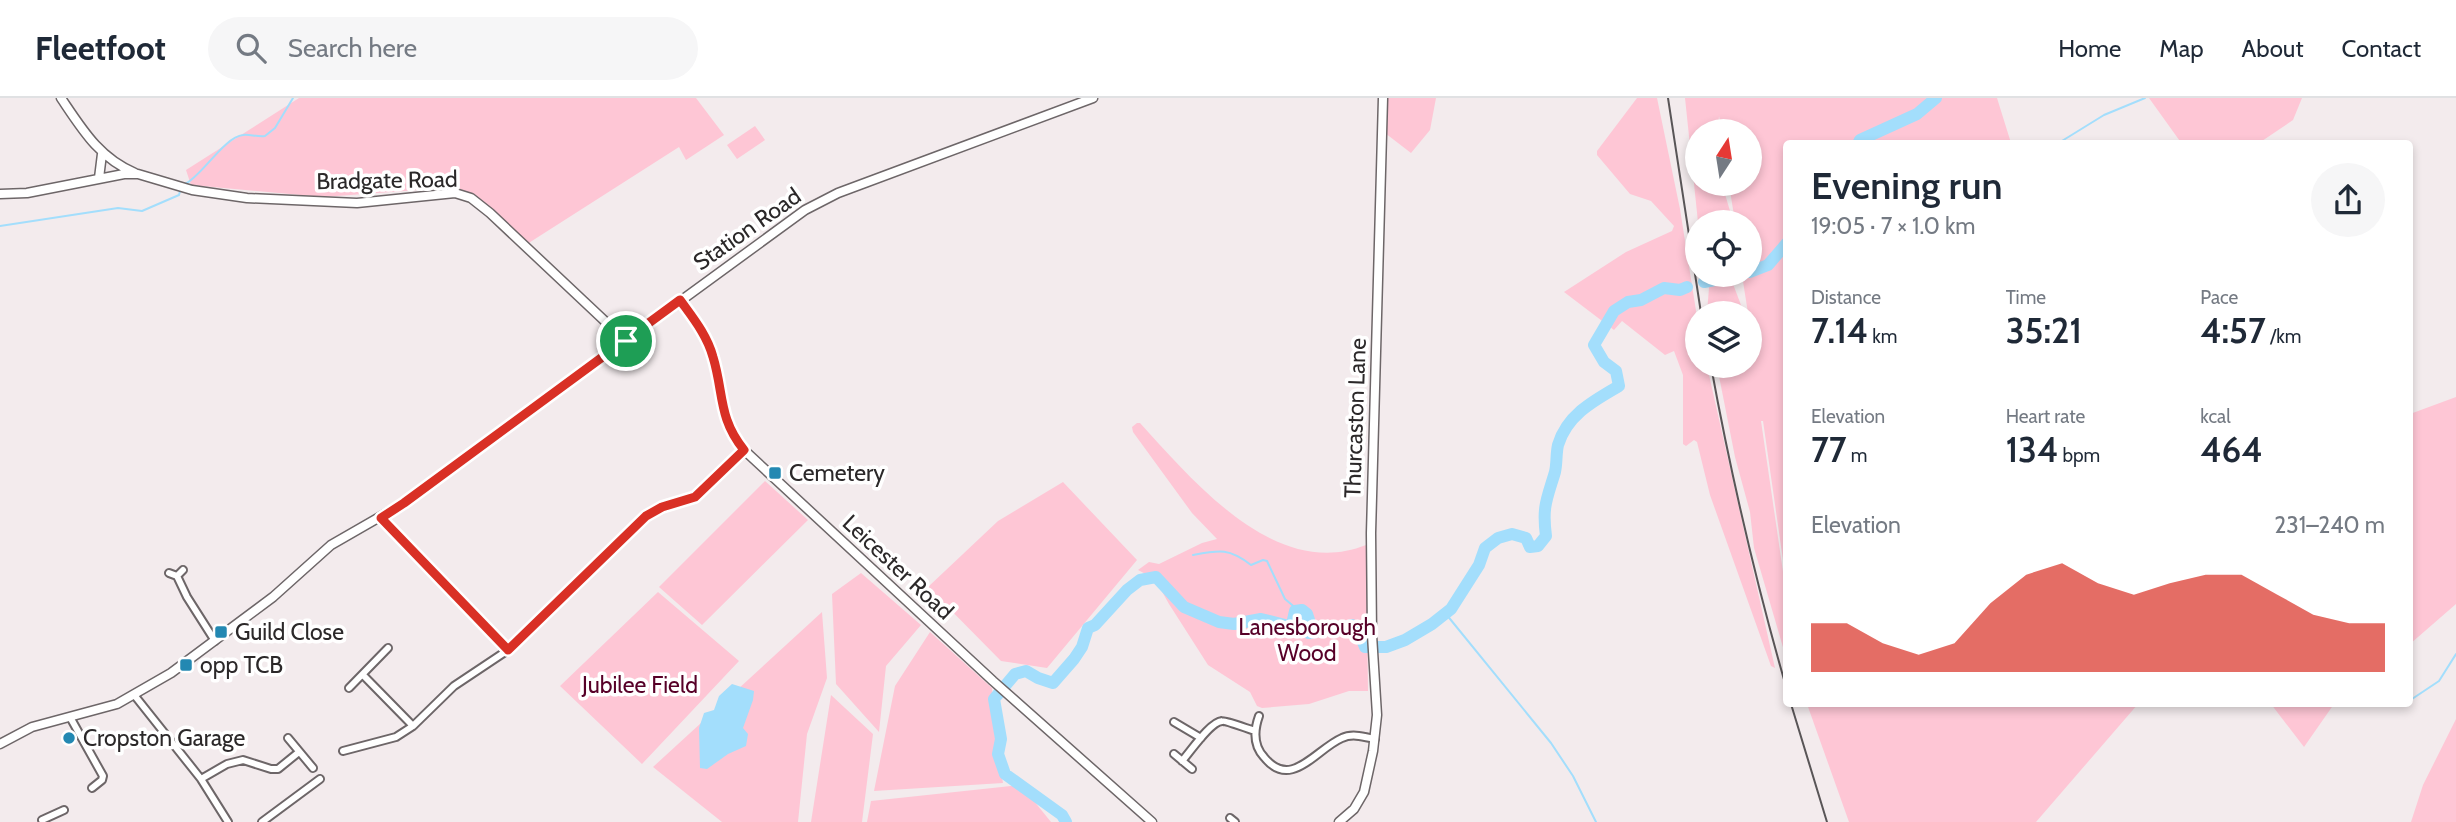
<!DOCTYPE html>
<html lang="en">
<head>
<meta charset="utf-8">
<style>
	body { margin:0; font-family:Cabin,sans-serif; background:#f6f6f7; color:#1f2937; height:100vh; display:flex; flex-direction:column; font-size:26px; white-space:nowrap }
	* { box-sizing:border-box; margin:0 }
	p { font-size:23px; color:#747a83 }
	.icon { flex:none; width:38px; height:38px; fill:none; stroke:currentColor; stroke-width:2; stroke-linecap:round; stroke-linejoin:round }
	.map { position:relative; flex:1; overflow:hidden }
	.side { position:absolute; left:1783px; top:42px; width:630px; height:567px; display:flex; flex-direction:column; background:#fff; border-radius:7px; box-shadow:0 4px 10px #0003 }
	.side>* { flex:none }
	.needle { width:46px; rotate:12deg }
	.controls { position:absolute; left:1685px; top:21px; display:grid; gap:14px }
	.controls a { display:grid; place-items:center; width:77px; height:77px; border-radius:50%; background:#fff; box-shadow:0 4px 10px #0003; font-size:35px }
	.pin { position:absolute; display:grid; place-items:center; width:60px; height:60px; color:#fff; margin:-30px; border:4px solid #fff; border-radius:50%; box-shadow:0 2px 7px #0007 }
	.round { display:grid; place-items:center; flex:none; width:74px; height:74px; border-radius:37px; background:#f6f6f7 }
	.overview { display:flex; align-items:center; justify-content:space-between; height:119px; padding:0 28px }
	h1 { font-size:38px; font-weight:600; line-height:52px }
	.stats { display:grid; grid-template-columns:repeat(3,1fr); gap:10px; height:119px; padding:7px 28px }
	.stats div { display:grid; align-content:center }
	.stats b { font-size:35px; font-weight:600 }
	.stats small { font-size:19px; font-weight:400 }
	.stats p { font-size:19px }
	.chart { height:196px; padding:14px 28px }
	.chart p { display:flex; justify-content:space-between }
	.chart svg { width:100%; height:126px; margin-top:7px; fill:#d93025; opacity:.7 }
	header { display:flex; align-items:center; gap:42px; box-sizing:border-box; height:98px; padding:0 35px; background:#fff; border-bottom:2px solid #e0e1e3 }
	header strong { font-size:33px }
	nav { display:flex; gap:38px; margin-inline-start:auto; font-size:24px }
	.search { width:490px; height:63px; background:#f6f6f7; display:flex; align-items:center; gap:18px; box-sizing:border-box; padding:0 24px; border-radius:38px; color:#747a83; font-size:26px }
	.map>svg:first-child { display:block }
	.green { fill:#fec6d5 }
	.water { fill:#a3defc }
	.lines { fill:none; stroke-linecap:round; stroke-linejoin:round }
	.stream { stroke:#a3defc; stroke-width:2 }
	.river { stroke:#a3defc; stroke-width:12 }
	.minor-casing { stroke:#6d6668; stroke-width:10 }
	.tertiary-casing { stroke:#6d6668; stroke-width:11 }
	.minor { stroke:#fff; stroke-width:6 }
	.tertiary { stroke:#fff; stroke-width:8 }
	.rail { stroke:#595557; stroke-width:2 }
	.route-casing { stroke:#fff; stroke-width:14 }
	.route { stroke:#d93025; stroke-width:9 }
	.poi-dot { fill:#2388b2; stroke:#fff; stroke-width:2.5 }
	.labels { text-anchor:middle; stroke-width:7; stroke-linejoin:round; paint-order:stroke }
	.street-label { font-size:23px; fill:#2b2829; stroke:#fff }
	.poi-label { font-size:23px; fill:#2b2829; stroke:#fff; text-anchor:start }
	.park-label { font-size:23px; fill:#570028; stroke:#fff }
</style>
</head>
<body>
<header>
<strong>Fleetfoot</strong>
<div class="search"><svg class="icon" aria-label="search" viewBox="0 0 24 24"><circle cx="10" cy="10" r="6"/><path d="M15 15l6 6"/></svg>Search here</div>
<nav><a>Home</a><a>Map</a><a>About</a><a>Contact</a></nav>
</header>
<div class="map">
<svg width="2456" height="724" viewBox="0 0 2456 724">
	<rect width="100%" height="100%" fill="#f3ebed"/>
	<path class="green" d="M299,0h397l28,37 -38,25 -7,-13 -155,99 -61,-51 -4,-8 -136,10 -132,-12 -5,-15z
		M1387,0h49l-6,32 -19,23 -26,-20z
		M1637,0h20l23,111 17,108 1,49h9l68,302 -4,-2 -61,-171 -13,-53 -3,-2 -8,6 -3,-2v-69l-9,-24 -9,4 -43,-34 -8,9 -50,-38 62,-40 46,-21 2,-5 -23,-25 -21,-7 -33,-39v-4z
		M1685,0h312l14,45 -224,1v444l-24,-167h-2l26,178v62l-33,-113 -4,-36 -15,-55 -18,-91h33v-53h-2l-6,-38h8v-53h-15l-6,-38h21v-53h-28l-3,-15 -1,10 3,5h-23v53h24l11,37 -35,1z
		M2149,0h153l-9,22 -34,23 -77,1z
		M755,28l10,14 -28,19 -10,-14z
		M1710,177h22l-2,1 14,37h-37z
		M2456,299v207l-46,40v-230z
		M1137,325h3c54,59 136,158 226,122l2,146h-19l-40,13 -47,4 -5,-2 -7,-14 -42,-27 -39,-61 -14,-25 -17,-9 11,-8 10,2 43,-21 15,-4 -25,-26 -59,-81 -1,-5z
		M765,383l43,39 -106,105 -43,-38z
		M1063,384l74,78 -90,108 -46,-7 -73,-74 70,-66z
		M861,475l60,52 -35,41 -7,66 -43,-48 -4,-90z
		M658,494l81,69 -97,103 -82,-78z
		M822,514l5,66 -20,56 -9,88h-76l-69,-55z
		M930,534l62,56 3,49 8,46 -129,8 21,-105z
		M831,597l42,39 -11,88h-51z
		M1807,606h331l-102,118h-187z
		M2271,606h63l-30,43z
		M2456,621v103h-45l12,-37z
		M1021,687l30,37h-184l4,-21z"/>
	<path class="water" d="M732,586l22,7 -1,9 -10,28 5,6 -2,12 -18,8 -21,15 -7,-1 -1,-40 5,-15 10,-3 5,-14z"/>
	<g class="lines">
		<path class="stream" d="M2057,46l47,-29 41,-17
			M185,86c17,-8 39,-47 58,-49 6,-1 14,2 22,1l10,-8 18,-30
			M0,128l118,-18 24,3 37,-16 1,-4
			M1750,238l6,-5
			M1193,457c27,-5 36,-7 58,10l12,-5 4,1 18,38 13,11
			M1446,516l105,129 22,33 23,46
			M2412,601l27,-18 17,-27"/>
		<path class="river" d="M1858,46l2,-4 57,-26 19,-16
			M1750,174l18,-7 19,-22
			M1704,184l38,-7
			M1066,724l-4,-7 -57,-41 -7,-20 3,-15 -7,-40 21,-25 11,-3 12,7 15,5 21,-24 8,-12 6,-19 7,-3 32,-35 13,-10 16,-3 28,30 35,15 15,2 27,-5 28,7 3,-2 3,-13 7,-1 5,4 2,6 -4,4 4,9c15,-3 29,-5 43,-8l5,2 8,20h21l19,-7 27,-16 19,-15 28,-44 6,-17 13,-10 14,-4 14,4 4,9 8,-1 8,-10c-4,-30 1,-37 9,-64 2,-9 1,-18 3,-27 9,-30 35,-44 61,-59l-3,-15 -12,-9 -10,-17 20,-34 14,-9 13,-2 23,-12 16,2 7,-3"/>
		<defs>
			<path id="minor" d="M381,420l127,132
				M169,475l8,3 6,-6
				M177,478l10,21 28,44
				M363,577l50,51
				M349,590l39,-40
				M135,598l66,83 27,43
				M1259,618c-5,14 -6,29 5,41 27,34 52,-8 78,-19 10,-5 23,-1 33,1
				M70,619l33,59 -1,4 -10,8
				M1174,624l27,16
				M288,640l25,30
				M343,653l53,-14 17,-11 41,-40 54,-36 138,-134 16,-9 33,-10 49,-47
				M1174,656l18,15
				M1182,663c9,-10 28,-39 40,-40 2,-1 27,8 33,10
				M201,681l26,-15 16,-4 28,9h7l21,-17
				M1230,720l5,4
				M42,722l22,-10
				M262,724l58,-43"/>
			<path id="tertiary" d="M61,0c21,31 38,60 74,75
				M99,80l3,-24
				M0,96l27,-1 97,-19h14l54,16 55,8 110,5 98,-10 16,5 19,15 136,128
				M680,202c13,18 27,35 33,57 11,36 5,61 31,93l249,231 159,141
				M0,646l32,-17 85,-23 54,-31 102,-76 58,-52 73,-42 401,-293 33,-17 255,-95
				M1339,724l15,-13 10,-17 9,-41 4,-36 -5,-80 -1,-102 12,-435"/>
		</defs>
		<use href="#minor" class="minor-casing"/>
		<use href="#tertiary" class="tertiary-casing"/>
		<use href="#minor" class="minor"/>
		<use href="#tertiary" class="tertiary"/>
		<path class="rail" d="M1668,0l33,215
			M1711,268c20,109 45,217 76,324
			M1791,606l36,118"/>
	</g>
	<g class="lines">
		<defs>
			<path id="route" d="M680,202c13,18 27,35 33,57 11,36 5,61 31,93l-49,47 -33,10 -16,9 -138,134 -127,-132 23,-15z"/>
		</defs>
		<use href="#route" class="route-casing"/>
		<use href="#route" class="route"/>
	</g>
	<g class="poi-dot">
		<rect x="768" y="368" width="14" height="14" rx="3.5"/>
		<rect x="214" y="527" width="14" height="14" rx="3.5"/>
		<rect x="179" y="560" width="14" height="14" rx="3.5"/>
		<circle cx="69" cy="640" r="7"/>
	</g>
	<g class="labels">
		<g class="street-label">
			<text transform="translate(387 82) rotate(-1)" y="8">Bradgate Road</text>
			<text transform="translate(747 131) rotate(-35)" y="8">Station Road</text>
			<text transform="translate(1355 320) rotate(-88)" y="8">Thurcaston Lane</text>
			<text transform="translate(898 469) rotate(43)" y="8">Leicester Road</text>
		</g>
		<g class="poi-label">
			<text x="789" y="383">Cemetery</text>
			<text x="235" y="542">Guild Close</text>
			<text x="200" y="575">opp TCB</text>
			<text x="83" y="648">Cropston Garage</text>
		</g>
		<g class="park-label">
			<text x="1307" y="537">Lanesborough<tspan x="1307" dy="26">Wood</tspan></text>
			<text x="640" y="595">Jubilee Field</text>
		</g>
	</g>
</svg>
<div class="controls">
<a><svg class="needle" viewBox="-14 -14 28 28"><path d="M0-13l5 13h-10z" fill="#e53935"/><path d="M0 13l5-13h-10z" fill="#747a83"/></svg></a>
<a><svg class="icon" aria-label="locate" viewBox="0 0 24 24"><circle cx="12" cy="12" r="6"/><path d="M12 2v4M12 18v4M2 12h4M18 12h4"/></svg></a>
<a><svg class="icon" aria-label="layers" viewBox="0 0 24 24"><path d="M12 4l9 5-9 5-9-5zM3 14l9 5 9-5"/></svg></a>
</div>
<div class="pin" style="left:626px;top:243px;background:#1e9e55"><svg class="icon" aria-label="arrive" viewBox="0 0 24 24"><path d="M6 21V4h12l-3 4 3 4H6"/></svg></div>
<section class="side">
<div class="overview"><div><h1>Evening run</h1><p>19:05 · 7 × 1.0 km</p></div><a class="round"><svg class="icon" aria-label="share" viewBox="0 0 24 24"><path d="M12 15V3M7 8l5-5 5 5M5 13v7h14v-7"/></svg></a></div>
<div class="stats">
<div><p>Distance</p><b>7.14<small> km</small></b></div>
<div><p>Time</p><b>35:21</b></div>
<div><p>Pace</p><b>4:57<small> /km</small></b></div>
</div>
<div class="stats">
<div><p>Elevation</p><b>77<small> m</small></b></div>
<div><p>Heart rate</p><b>134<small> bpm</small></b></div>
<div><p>kcal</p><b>464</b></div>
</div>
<div class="chart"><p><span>Elevation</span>231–240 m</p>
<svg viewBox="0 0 160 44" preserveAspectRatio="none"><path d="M0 44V27L10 27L20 34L30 38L40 34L50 20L60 10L70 6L80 13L90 17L100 13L110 10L120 10L130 17L140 24L150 27L160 27V44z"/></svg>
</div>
</section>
</div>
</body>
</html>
